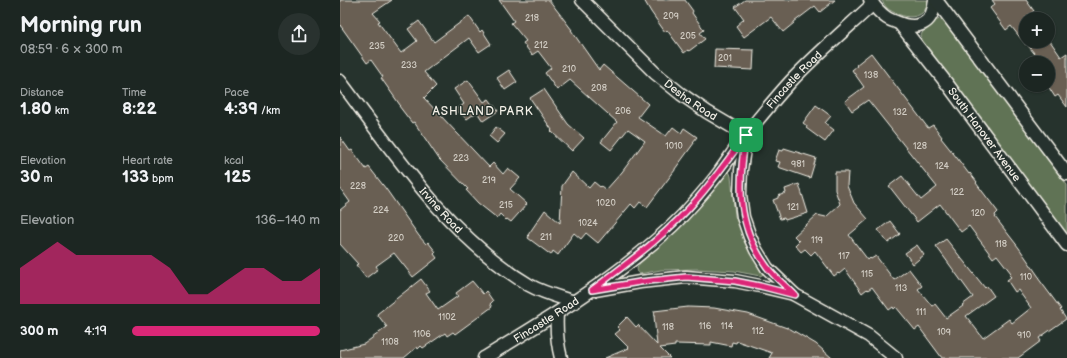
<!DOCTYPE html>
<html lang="en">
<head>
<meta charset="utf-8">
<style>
	body { margin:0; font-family:"Balsamiq Sans",sans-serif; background:#29322f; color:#f1f3f6; height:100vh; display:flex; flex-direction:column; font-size:15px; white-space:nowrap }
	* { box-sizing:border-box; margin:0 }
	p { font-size:13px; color:#a0a5a5 }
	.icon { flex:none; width:22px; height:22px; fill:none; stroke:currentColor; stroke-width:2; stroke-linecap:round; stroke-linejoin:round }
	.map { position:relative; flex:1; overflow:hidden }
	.side { display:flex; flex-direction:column; background:#1c2622; width:340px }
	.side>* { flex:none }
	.controls { position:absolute; left:679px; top:12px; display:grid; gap:8px }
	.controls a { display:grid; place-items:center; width:36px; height:36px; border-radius:50%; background:#1c2622; box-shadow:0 1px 3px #0004,0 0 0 1px #3a4340; font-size:20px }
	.pin { position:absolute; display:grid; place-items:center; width:34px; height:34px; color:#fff; margin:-17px; border-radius:8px; box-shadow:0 2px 6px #0006 }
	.round { display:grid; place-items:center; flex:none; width:42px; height:42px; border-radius:21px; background:#29322f }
	.headline { display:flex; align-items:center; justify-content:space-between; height:68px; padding:0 20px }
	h1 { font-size:22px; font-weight:800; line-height:30px }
	.metrics { display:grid; grid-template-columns:repeat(3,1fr); gap:6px; height:68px; padding:4px 20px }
	.metrics div { display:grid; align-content:center }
	.metrics b { font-size:17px; font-weight:800 }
	.metrics small { font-size:11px; font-weight:400 }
	.metrics p { font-size:11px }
	.chart { height:112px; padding:8px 20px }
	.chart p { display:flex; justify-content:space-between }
	.chart svg { width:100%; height:72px; margin-top:4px; fill:#db2777; opacity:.7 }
	ul { padding:0 20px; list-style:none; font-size:13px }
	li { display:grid; grid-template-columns:64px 48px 1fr; align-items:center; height:30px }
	li i { height:10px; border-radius:5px; background:#db2777 }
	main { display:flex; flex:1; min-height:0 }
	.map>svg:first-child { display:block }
	.green { fill:#607355; stroke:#aab29e }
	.building { fill:#695f53; stroke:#f4f1e8 }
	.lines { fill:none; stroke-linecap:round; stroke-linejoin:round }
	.minor-casing { stroke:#f4f1e8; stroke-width:15 }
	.minor { stroke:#26332d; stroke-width:12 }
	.route-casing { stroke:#fff; stroke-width:8 }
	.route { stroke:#db2777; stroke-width:5 }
	.labels { text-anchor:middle; stroke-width:3; stroke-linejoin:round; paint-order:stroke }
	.number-label { font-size:9px; fill:#d1ccc3 }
	.street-label { font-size:11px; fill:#f4f1e8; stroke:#26332d }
	.neighbourhood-label { font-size:12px; letter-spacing:1px; fill:#f4f1e8; stroke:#26332d }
</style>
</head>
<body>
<main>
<section class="side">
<div class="headline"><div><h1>Morning run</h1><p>08:59 · 6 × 300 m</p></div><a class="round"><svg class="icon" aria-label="share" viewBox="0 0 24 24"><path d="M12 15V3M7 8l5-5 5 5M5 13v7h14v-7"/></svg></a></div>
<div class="metrics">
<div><p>Distance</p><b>1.80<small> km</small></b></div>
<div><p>Time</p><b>8:22</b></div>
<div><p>Pace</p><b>4:39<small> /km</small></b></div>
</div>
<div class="metrics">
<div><p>Elevation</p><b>30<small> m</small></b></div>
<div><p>Heart rate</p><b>133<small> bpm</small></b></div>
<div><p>kcal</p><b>125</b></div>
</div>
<div class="chart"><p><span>Elevation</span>136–140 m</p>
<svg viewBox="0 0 160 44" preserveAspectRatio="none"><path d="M0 44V22L10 14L20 6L30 14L40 14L50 14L60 14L70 14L80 22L90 38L100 38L110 30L120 22L130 22L140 30L150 30L160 22V44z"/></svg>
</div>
<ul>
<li><b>300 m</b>4:19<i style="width:100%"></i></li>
</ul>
</section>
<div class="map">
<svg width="727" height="358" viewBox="0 0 727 358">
	<rect width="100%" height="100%" fill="#26332d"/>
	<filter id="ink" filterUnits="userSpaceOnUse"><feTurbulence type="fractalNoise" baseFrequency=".025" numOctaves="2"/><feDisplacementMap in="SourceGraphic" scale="8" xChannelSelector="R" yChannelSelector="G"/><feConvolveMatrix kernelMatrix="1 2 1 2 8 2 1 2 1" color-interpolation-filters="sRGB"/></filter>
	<g filter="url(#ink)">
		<path class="green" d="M541,0h47c-2,23 -27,19 -41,8 -2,-2 -4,-6 -6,-8z
			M600,19l6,4 121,162v49l-145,-194 -1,-5c5,-9 9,-13 19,-16z
			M389,171l2,5 4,40 14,33 14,21 1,4 -4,2 -26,-5 -38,-2 -35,1 -22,4c-3,-5 -2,-7 1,-11 31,-27 65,-58 89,-92z"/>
		<path class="building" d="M0,0h52l-19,13 7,8 -2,1 23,31 16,-12 -9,-12 11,-8 15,21 35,-26 11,16 2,-2 9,14 -12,8 -10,-14 -45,34 12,14 -12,12 65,69 4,-4 10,11 5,-6 12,10 -10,11 17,15 -16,18 -4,-3 -1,1 -6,-6 -3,4 -19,-15 -12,-13 2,-1 -29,-30 -25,-37 -2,1 -13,-17 1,-1 -19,-27 2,-1 -12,-17 -4,3 -27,-38z
			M159,0h50l23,30h-1l28,40 4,-5 45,39 -10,13 28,19 7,-9 8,6 3,-5 13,9 -4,5 1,1 -19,26v1l-28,37 -7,-5 -5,6 -4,-4 -33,39 -12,-10 -5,6 -7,-6 -16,22 -5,-4 -2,4 -23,-17 1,-2 -1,-1 17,-25 15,13 2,-37 10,-14 17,16 5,-6 6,5 1,-1 5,4 16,-18 23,-31 -17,-12 -17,21 -10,-8 16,-20 -47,-42 -13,10 -12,-17 6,-5 -13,-17 -6,4 -9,-12 3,-2 -15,-18 3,-2z
			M304,0h41l8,11 -1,2 12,17 -4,3 5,6 -16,12 -1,-1 -4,3 -17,-23 -2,2 -14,-20z
			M405,0h90l-15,12 -5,-6 -21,16v1l-11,9 -12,-15 -27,20 -8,-11 8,-7 -9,-12z
			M652,0h34l8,11 -8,6v24h24l11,16 6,-4v54l-9,-12 -3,2 -7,-11v-23h-6l-16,-20v2l-15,-19 -5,4 -16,-22 5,-4z
			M375,49l39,1 -1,20 -39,-2z
			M531,53l54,71 3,4 5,-3 9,12 -1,1 16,20 12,16 1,-1 7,9 -1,1 22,29 -3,3 1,2h-1l24,31 20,29 -1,1 23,31 -1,1 6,9 -27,19 2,3 -23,17h-76l-23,-31 -4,3 -19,-23 -2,2 -1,-2 -4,3 -17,-23 -4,3 -1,-1 -5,4 -17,-24 -6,5 -1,-1 -4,3 -19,-25 -4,4 -6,-6 -4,3 -6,-7 4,-4 -5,-5 23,-21 9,2 14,-13 -5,-14v-18h13l-1,14 7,17 14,16 -19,16 19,25 2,-2 1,1 5,-3 18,24 15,-11 13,17 -4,3 14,17 3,-2 11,14 17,-12 -1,-1 11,-8 -37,-51 10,-7 39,49 2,-2 7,10 -28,20 17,22 26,-19 3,4 19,-15 -13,-18 -3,2 -8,-12 4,-3 -2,-2 2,-2 -14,-18 -4,3 -24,-32 -8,6 -21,-28 -23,18 -28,-36 13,-10 19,24 16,-13 -69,-87 -16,11 -7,-10 19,-14 -12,-17 5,-4 -1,-1z
			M169,70l8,12 -12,8 -8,-12z
			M128,80l16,22 5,-3 9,12 -15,10 -6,-9 -10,7 -11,-9 8,-6 -10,-15z
			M204,89l24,35 16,14 -12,13 -21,-20 1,-1 -22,-32z
			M476,105l15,11 -6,7 9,7 -9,12 -19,-14 1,-2 -4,-3z
			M156,127l9,7 -8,9 -8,-7z
			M0,137l10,14 2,-1 14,19 3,-2 17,22 33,47 7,8 2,-2 8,10 -2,2 3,4 -24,19 -19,-24 -18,13 2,3 -12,9 -10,-13 2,-1 -18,-20v-34l10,-8 -10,-14z
			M444,148l32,10 -6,20 -32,-11 2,-5 -5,-1 4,-11 4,1z
			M459,184l9,29 -23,7 -1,-2 -4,1 -7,-19 5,-2v-2l8,-3 -1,-4z
			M550,221l10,13 -12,9 -10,-13z
			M577,245l7,10 -11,9 -8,-11z
			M81,279l9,12 -4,2 12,17 20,-14 -2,-3 16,-12 11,13 3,-3 7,10 -3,3 2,3 -37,27 -2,-2 -6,4 -2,-3 -22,15 -2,-2 -3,3 -1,-2 -13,11h-64v-8l24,-6 23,-17 -10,-13z
			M348,307l26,1 34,6 39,14v-1l29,17 16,14h-63l3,-5 -35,-12 -1,2 -4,-1 -1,4 -20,-4v3l-36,-1v2l-15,2 10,10h-65l24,-10 -14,-14 5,-4 -3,-3 10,-10 9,10 2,-2 19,20 -3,-29h1l-1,-5z"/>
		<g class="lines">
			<defs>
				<g id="minor">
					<path id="s1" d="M242,0l73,73 26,21 26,18 39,23 -5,35 -1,24 3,23 7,20 6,13 11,18 28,27 74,41 27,22"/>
					<path d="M530,0c4,6 11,14 17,18 3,2 6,3 9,4 21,9 37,3 39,-22"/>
					<path d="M596,0l131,174"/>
					<path id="s2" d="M560,24l48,61 119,160"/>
					<path id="s3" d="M0,81c55,73 108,155 189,204 14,8 30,12 46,17"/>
					<path d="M255,290l45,-8 46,-5 49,4 25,5 34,8"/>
					<path d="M217,313c-1,16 0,30 4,45"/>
					<path id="s4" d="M144,358c66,-40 131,-79 188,-132 17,-16 32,-34 46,-52 10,-13 18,-27 28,-40 15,-18 31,-38 47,-55 25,-26 53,-50 80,-75"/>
				</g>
			</defs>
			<use href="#minor" class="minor-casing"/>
			<use href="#minor" class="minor"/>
		</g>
	</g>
	<g class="lines" filter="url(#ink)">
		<defs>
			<path id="route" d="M406,135c-8,48 -10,90 21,132 7,10 19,19 28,28l-35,-9 -25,-5 -49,-4 -46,5 -48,8c37,-28 76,-56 106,-92 17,-20 33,-42 48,-63z"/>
		</defs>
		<use href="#route" class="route-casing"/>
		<use href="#route" class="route"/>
	</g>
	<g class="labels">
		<g class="number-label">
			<text x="331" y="19">209</text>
			<text x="192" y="21">218</text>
			<text x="348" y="39">205</text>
			<text x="201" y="48">212</text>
			<text x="37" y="49">235</text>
			<text x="385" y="61">201</text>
			<text x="69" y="68">233</text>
			<text x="229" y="72">210</text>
			<text x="531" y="78">138</text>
			<text x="259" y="91">208</text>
			<text x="283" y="114">206</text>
			<text x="560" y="115">132</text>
			<text x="334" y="149">1010</text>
			<text x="580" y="149">128</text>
			<text x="121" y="161">223</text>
			<text x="458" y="167">981</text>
			<text x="602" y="169">124</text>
			<text x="149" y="183">219</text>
			<text x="18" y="189">228</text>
			<text x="617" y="195">122</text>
			<text x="266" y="206">1020</text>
			<text x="166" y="208">215</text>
			<text x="453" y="210">121</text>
			<text x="41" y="213">224</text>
			<text x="638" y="216">120</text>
			<text x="248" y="226">1024</text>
			<text x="206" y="240">211</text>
			<text x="56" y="241">220</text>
			<text x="477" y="243">119</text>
			<text x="661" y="247">118</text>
			<text x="504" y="259">117</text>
			<text x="527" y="277">115</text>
			<text x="686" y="280">110</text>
			<text x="561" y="291">113</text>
			<text x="581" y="315">111</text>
			<text x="107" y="320">1102</text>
			<text x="365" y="329">116</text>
			<text x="387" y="329">114</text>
			<text x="328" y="330">118</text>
			<text x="418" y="334">112</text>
			<text x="604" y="335">109</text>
			<text x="82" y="337">1106</text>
			<text x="684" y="338">910</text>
			<text x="50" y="345">1108</text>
		</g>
		<g class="street-label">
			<text dy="4" stroke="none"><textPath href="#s4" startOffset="421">Fincastle Road</textPath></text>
			<text dy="4" stroke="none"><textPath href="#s1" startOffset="148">Desha Road</textPath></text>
			<text dy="4" stroke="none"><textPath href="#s2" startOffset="139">South Hanover Avenue</textPath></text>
			<text dy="4" stroke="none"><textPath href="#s3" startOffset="164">Irvine Road</textPath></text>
			<text dy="4" stroke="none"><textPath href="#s4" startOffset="73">Fincastle Road</textPath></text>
		</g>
		<g class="neighbourhood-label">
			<text x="143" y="115">ASHLAND PARK</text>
		</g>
	</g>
</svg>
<div class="controls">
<a>+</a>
<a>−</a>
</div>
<div class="pin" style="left:406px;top:135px;background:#1e9e55"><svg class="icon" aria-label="arrive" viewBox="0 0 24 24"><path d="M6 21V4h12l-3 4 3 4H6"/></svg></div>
</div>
</main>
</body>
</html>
